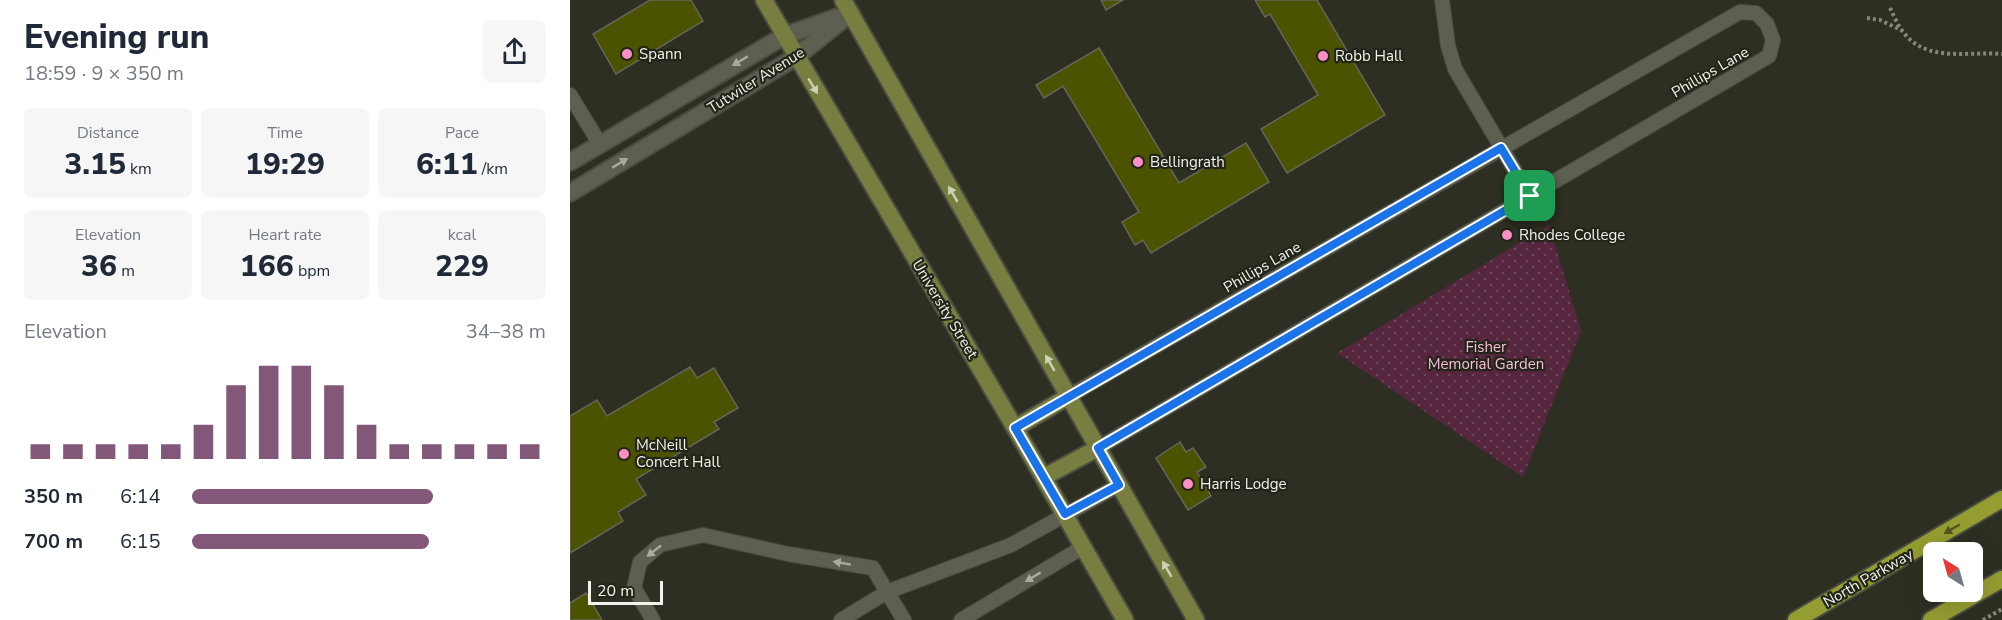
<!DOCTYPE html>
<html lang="en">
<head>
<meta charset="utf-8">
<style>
	body { margin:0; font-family:"Nunito Sans",sans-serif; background:#f6f6f7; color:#1f2937; height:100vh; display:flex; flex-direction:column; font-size:22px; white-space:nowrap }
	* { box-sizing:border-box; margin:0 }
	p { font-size:20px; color:#747a83 }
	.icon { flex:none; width:33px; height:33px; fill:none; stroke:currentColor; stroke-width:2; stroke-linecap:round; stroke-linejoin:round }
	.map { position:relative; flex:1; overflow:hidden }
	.panel { display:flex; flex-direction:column; background:#fff; width:570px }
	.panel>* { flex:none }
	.needle { width:39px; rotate:323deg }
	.fabs { position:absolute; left:1353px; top:542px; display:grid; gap:12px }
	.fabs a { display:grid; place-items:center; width:60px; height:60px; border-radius:9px; background:#fff; box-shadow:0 6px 24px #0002; font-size:30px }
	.scale { position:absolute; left:18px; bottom:15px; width:75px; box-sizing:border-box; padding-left:6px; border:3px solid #f2f4ec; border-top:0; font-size:16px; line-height:21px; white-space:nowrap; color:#f2f4ec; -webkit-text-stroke:4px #232519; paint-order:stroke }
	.pin { position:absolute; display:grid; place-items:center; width:51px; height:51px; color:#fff; margin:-26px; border-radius:12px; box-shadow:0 3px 9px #0006 }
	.round { display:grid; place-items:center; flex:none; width:63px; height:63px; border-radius:9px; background:#f6f6f7 }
	.head { display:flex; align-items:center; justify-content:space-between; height:102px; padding:0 24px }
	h1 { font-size:33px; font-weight:800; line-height:45px }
	.metrics { display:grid; grid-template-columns:repeat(3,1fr); gap:9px; height:102px; padding:6px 24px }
	.metrics div { display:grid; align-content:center; border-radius:9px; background:#f6f6f7; text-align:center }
	.metrics b { font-size:30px; font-weight:800 }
	.metrics small { font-size:16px; font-weight:400 }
	.metrics p { font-size:16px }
	.chart { height:168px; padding:12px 24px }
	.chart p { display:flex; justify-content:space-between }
	.chart svg { width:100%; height:108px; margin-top:6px; stroke:#825777; stroke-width:6 }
	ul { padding:0 24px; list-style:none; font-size:20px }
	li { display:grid; grid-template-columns:96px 72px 1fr; align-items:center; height:45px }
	li i { height:15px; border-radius:8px; background:#825777 }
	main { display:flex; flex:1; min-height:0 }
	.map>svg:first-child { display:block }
	.grass { fill:url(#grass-dots) }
	.building { fill:#4b5200; stroke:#646658; stroke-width:1.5 }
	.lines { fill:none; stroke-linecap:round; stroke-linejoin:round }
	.service-casing { stroke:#4a4c41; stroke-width:16 }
	.minor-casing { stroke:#4a4c41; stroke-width:20 }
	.secondary-casing { stroke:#4a4c41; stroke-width:20 }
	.primary-casing { stroke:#4a4c41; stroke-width:20 }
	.path { stroke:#85877c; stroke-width:4; stroke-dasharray:3 3; stroke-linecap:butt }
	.service { stroke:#5d5f51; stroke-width:14 }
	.minor { stroke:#5d5f51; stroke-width:16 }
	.secondary { stroke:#787e40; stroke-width:16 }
	.primary { stroke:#949d30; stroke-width:16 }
	.oneway { fill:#a8aa9e }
	.oneway2 { fill:#cdd1b8 }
	.oneway3 { fill:#505522 }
	.route-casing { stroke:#fff; stroke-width:12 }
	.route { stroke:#1a73e8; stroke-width:8 }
	.poi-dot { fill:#fb8fc5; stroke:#232519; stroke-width:2 }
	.labels { text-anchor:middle; stroke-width:4.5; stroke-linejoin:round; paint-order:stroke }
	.poi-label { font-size:15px; fill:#f2f4ec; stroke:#232519; text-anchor:start }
	.street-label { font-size:15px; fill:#f2f4ec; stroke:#232519 }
	.park-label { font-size:15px; fill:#fabfda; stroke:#232519 }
</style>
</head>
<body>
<main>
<section class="panel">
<div class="head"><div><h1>Evening run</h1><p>18:59 · 9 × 350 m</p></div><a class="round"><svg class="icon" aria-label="share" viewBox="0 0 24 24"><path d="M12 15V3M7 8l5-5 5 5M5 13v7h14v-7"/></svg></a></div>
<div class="metrics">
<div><p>Distance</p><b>3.15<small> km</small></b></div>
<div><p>Time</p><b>19:29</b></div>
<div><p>Pace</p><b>6:11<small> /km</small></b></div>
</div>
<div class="metrics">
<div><p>Elevation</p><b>36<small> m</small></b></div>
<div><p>Heart rate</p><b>166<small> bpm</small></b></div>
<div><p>kcal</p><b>229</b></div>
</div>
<div class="chart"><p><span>Elevation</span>34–38 m</p>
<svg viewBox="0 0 160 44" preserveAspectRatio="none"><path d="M5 44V38M15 44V38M25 44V38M35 44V38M45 44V38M55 44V30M65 44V14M75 44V6M85 44V6M95 44V14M105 44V30M115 44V38M125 44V38M135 44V38M145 44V38M155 44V38"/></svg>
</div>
<ul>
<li><b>350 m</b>6:14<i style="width:68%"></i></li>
<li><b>700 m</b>6:15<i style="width:67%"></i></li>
</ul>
</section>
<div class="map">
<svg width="1432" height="620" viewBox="0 0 1432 620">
	<defs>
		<pattern id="grass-dots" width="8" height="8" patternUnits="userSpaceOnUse" patternTransform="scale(1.5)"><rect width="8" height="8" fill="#55263e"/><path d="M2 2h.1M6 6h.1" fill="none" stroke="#6e465a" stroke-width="1.8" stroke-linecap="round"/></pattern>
	</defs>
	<rect width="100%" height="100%" fill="#2d2f22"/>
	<path class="grass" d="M979,225l32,106 -58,146 -186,-124z"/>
	<path class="building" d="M80,0h41l12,21 -87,53 -23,-40z
		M531,0h22l-17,10z
		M685,0h62l68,115 -98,58 -26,-44 57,-34 -48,-81 -5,3z
		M529,48l80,135 67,-40 23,39 -118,71 -8,-13 -8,5 -13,-23 17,-10 -76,-126 -19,12 -8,-13z
		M120,367l7,11 17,-10 24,40 -24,14 5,7 -83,50 10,16 -28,17 5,9 -53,32v-137l27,-16 10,16z
		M610,442l6,10 7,-4 13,19 -9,5 14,24 -23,14 -32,-52z
		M16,593l16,27h-32v-17z"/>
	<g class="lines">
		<defs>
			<path id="service" d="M872,0l6,46 7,23 75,127
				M0,95l30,49
				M499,396l671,-384 16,1 11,11 6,16 -4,16 -671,392
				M83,620l-19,-32 6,-26 20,-17 43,-10 85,19 85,14 14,24 -46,28
				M334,620l-17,-28 124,-47 108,-60
				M391,620l122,-73"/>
			<path id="minor" d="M0,162l214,-126 54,-19
				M0,193l226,-136 55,-44"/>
			<path id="secondary" d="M194,0l251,428 110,192
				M273,0l353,620
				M445,428l54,-32
				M474,477l54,-29"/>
			<path id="primary" d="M1226,620l206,-121
				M1361,620l71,-41"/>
		</defs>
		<use href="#service" class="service-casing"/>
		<use href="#minor" class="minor-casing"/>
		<use href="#secondary" class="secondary-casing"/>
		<use href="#primary" class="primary-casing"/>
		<path class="path" d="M1320,8c4,8 8,18 14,25 23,30 65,18 98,21
			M1297,18l13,2 21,10
			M1413,620l19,-11"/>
		<use href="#service" class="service"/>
		<use href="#minor" class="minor"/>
		<use href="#secondary" class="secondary"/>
		<use href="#primary" class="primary"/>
	</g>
	<defs><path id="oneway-solid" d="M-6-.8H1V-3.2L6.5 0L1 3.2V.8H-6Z" transform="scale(1.5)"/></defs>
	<g class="oneway">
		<use href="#oneway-solid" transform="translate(170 61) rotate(149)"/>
		<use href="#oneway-solid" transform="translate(50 163) rotate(-31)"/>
		<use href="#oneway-solid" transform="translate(84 551) rotate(142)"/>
		<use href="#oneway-solid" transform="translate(272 563) rotate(-170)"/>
		<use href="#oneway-solid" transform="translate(463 577) rotate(149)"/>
	</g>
	<g class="oneway2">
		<use href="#oneway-solid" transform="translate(243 86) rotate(59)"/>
		<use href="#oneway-solid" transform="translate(383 194) rotate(-120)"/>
		<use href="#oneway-solid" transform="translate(480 363) rotate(-120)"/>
		<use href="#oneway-solid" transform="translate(597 569) rotate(-120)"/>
	</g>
	<use class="oneway3" href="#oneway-solid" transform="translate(1382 529) rotate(150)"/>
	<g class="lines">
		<defs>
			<path id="route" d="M931,148l29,48 -432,252 21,37 -54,29 -50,-86z"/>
		</defs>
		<use href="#route" class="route-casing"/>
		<use href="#route" class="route"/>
	</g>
	<g class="poi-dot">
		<circle cx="57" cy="54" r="6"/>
		<circle cx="753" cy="56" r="6"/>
		<circle cx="568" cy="162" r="6"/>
		<circle cx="937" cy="235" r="6"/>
		<circle cx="54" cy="454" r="6"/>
		<circle cx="618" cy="484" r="6"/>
	</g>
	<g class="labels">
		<g class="poi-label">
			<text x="69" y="59">Spann</text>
			<text x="765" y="61">Robb Hall</text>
			<text x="580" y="167">Bellingrath</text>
			<text x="949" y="240">Rhodes College</text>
			<text x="66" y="450">McNeill<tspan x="66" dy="17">Concert Hall</tspan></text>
			<text x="630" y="489">Harris Lodge</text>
		</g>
		<g class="street-label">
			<text transform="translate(1140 72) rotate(-30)" y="5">Phillips Lane</text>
			<text transform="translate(186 80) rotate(-32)" y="5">Tutwiler Avenue</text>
			<text transform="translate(692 267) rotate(-30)" y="5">Phillips Lane</text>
			<text transform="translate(375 309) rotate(59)" y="5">University Street</text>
			<text transform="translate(1298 578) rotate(-30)" y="5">North Parkway</text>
		</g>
		<g class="park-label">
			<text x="916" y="352">Fisher<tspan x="916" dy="17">Memorial Garden</tspan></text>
		</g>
	</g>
</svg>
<div class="fabs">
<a><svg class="needle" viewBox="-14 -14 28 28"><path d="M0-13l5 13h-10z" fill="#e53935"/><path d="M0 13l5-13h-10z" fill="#747a83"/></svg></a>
</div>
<div class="scale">20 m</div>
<div class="pin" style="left:960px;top:196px;background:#1e9e55"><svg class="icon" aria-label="arrive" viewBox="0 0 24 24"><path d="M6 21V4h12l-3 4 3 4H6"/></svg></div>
</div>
</main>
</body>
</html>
